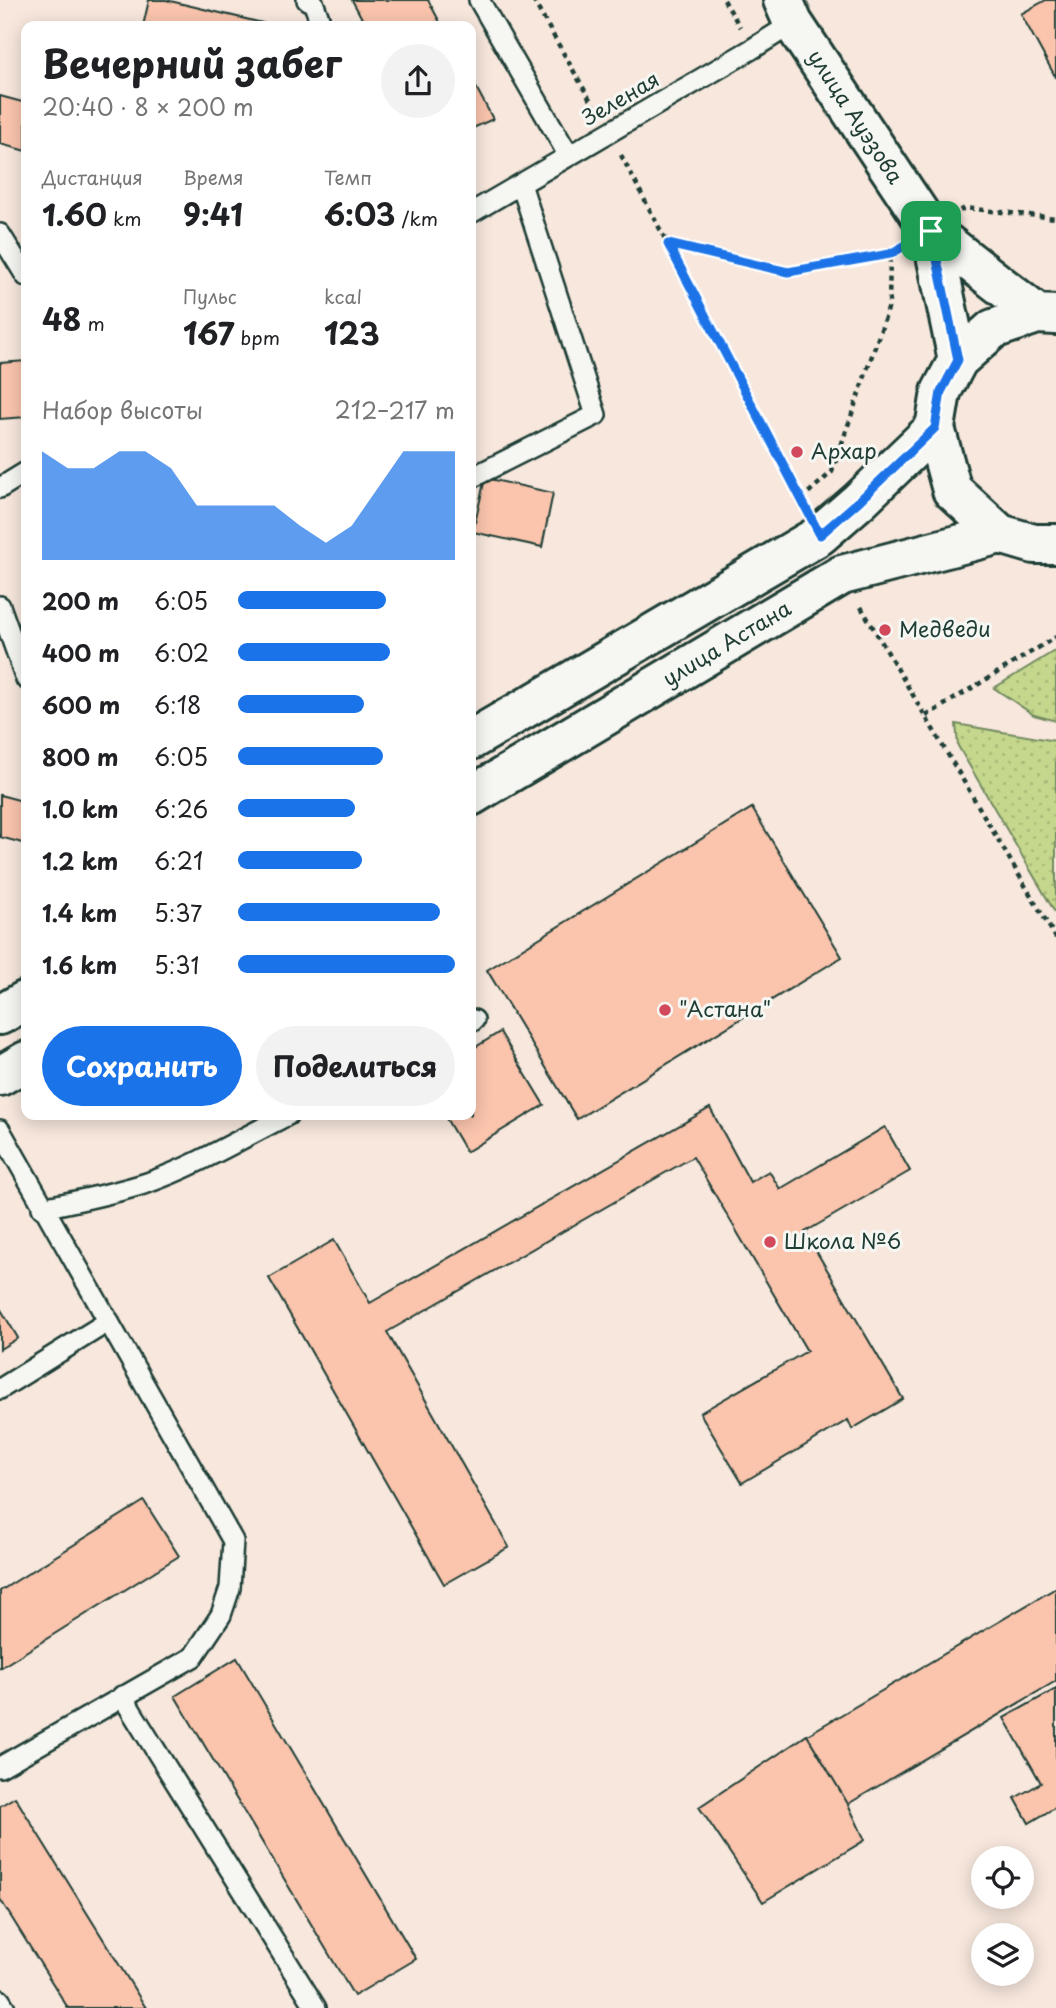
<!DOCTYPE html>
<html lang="ru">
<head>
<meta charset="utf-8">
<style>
	body { margin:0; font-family:"Playpen Sans",sans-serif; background:#f2f2f2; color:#202124; height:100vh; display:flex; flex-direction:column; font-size:26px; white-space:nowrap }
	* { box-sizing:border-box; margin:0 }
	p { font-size:23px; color:#757577 }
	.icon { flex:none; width:38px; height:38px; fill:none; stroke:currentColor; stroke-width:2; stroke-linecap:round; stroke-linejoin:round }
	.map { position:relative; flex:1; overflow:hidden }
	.panel { position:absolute; left:21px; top:21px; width:455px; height:1099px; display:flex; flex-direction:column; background:#fff; border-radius:14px; box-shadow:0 4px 18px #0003 }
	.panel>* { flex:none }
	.controls { position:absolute; left:971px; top:1846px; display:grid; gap:14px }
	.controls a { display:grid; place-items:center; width:63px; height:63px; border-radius:50%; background:#fff; box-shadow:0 4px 18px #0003; font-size:35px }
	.pin { position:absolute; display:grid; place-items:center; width:60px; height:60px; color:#fff; margin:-30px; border-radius:14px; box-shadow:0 4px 10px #0006 }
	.round { display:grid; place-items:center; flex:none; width:74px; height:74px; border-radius:37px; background:#f2f2f2 }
	.head { display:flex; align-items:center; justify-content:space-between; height:119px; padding:0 21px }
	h1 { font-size:38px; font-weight:700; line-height:52px }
	.figures { display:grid; grid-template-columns:repeat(3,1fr); gap:10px; height:119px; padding:7px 21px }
	.figures div { display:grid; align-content:center }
	.figures b { font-size:30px; font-weight:700 }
	.figures small { font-size:19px; font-weight:400 }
	.figures p { font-size:19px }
	.chart { height:196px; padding:14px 21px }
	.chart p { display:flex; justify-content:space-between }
	.chart svg { width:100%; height:126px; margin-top:7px; fill:#1a73e8; opacity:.7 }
	.primary-button { display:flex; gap:14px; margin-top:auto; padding:14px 21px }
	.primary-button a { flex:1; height:80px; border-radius:42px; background:#1a73e8; color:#fff; font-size:28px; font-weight:700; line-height:80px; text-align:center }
	.primary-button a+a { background:#f2f2f2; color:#202124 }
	ul { padding:0 21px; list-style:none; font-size:23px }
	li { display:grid; grid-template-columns:112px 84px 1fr; align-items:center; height:52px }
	li i { height:18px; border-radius:9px; background:#1a73e8 }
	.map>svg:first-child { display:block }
	.grass { fill:url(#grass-dots); stroke:#728a60; stroke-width:2 }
	.building { fill:#fac4ad; stroke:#1f3d34; stroke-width:2 }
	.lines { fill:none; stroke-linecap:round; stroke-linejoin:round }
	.lane-casing { stroke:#1f3d34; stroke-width:24 }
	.secondary-casing { stroke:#1f3d34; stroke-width:44 }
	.primary-casing { stroke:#1f3d34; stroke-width:44 }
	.path { stroke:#1f3d34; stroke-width:4.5; stroke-dasharray:5 5; stroke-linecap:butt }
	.lane { stroke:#f6f6f2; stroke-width:19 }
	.secondary { stroke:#f6f6f2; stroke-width:38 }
	.primary { stroke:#f6f6f2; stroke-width:38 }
	.route-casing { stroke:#fff; stroke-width:14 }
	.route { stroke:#1a73e8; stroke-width:9 }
	.poi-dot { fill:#d1495b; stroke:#f6f6f2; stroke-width:2.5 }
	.labels { text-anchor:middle; stroke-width:6; stroke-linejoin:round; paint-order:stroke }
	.street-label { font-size:21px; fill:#1f3d34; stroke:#f6f6f2 }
	.poi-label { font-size:21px; fill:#1f3d34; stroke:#f6f6f2; text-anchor:start }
</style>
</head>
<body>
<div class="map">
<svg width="1056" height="2008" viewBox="0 0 1056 2008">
	<defs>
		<pattern id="grass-dots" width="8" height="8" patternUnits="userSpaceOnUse" patternTransform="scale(1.75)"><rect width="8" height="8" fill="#c4d78c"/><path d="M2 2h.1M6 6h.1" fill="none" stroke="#a8b979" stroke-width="1.8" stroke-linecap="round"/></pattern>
	</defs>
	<rect width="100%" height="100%" fill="#f7e7dd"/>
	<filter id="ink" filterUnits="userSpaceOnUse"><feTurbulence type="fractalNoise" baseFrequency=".0143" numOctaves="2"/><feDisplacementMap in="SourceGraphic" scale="14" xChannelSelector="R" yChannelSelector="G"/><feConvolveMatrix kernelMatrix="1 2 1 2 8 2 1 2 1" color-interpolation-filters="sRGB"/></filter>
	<g filter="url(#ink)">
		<path class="grass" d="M1056,650v71l-22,-6 -40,-27z
			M956,724l100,17v173l-98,-168z"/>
		<path class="building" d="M149,0h17l109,26h-132z
			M352,0h76l14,26h-76z
			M1046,0h10v78l-35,-64z
			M471,78l22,41 -22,10z
			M0,96l26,7v48l-26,-7z
			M26,361v56l-26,2v-56z
			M485,478l68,15 -11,54 -69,-15z
			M0,795l26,7v42l-26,-7z
			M752,808l90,149 -265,162 -90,-149z
			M500,1032l44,73 -78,47 -22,-37h27v-65z
			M710,1108l40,74 19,-11 11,18 105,-62 25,44 -105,61 98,167 -51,30 -4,-9 -106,63 -42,-70 107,-62 -114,-194 -306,175 122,215 -65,37 -175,-306 65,-38 36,63z
			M0,1308l18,30 -18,11z
			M144,1501l35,55 -179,112v-77z
			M1056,1588v93l-208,123 -41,-69z
			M237,1658l179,301 -62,37 -179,-300z
			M1056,1689v118l-27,16 -14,-25 26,-15 -37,-65z
			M807,1735l41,69 17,36 -102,62 -64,-95z
			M15,1797l131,211h-78l-68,-109v-93z"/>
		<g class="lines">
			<defs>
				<path id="lane" d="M307,0l6,2 9,24
					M479,0l90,156
					M471,213l281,-164 41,-26
					M0,234l26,42
					M471,478l125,-63 -75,-231
					M0,488l26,-16
					M0,606l26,73
					M471,1022l3,-2
					M0,1130l233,411 -3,47 -9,27 -28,42 -193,110
					M42,1208c35,-7 71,-14 105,-25 49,-17 95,-45 141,-68
					M0,1389l109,-68
					M122,1696l194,312
					M0,2000l5,8"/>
				<path id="secondary" d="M783,0l10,23 138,208 106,83
					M931,231l27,129
					M1056,315l-19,-1 -44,15 -35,31 -17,32 -6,36 17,62 48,44 34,10h22"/>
				<path id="primary" d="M471,740l349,-205 39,-34 76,-73
					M471,796l371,-221 158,-41
					M0,1015l26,-15
					M0,1076l26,-15"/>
			</defs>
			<use href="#lane" class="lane-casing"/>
			<use href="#secondary" class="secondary-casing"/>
			<use href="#primary" class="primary-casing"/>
			<path class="path" d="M533,0l63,110
				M724,0l16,27
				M621,155l183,348
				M960,211l5,-3 91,10
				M668,245l120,27 102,-18
				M801,499l31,-27 57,-166 1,-52 9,-5
				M861,607l195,331
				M926,716l130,-79"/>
			<use href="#lane" class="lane"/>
			<use href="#secondary" class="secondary"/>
			<use href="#primary" class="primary"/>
		</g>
	</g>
	<g class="lines" filter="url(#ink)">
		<defs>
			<path id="route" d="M931,231l27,129 -17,32 -6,36 -76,73 -39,34 -152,-291 120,28 102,-18z"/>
		</defs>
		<use href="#route" class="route-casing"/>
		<use href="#route" class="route"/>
	</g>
	<g class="poi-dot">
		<circle cx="797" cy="452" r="7"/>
		<circle cx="885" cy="630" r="7"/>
		<circle cx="665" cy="1010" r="7"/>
		<circle cx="770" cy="1242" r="7"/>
	</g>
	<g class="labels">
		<g class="street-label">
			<text transform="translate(621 99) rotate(-30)" y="7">Зеленая</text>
			<text transform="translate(855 117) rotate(57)" y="7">улица Ауэзова</text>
			<text transform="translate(727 644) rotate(-31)" y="7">улица Астана</text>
		</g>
		<g class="poi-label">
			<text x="811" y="459">Архар</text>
			<text x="899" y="637">Медведи</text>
			<text x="679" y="1017">"Астана"</text>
			<text x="784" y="1249">Школа №6</text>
		</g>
	</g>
</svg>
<div class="controls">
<a><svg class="icon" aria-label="locate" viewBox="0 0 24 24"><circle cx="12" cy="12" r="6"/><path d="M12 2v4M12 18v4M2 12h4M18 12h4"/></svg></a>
<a><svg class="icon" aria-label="layers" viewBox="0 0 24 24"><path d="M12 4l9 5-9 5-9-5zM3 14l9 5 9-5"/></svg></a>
</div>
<div class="pin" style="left:931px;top:231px;background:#1e9e55"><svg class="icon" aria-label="arrive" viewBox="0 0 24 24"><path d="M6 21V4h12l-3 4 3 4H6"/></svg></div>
<section class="panel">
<div class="head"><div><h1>Вечерний забег</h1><p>20:40 · 8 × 200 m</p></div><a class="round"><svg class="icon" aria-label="share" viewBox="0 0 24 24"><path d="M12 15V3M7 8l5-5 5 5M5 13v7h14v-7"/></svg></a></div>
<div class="figures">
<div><p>Дистанция</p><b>1.60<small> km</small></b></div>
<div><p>Время</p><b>9:41</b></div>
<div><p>Темп</p><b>6:03<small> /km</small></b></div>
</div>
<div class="figures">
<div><b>48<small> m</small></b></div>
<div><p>Пульс</p><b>167<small> bpm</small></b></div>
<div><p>kcal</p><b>123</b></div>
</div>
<div class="chart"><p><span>Набор высоты</span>212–217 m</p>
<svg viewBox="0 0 160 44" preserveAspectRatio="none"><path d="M0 44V6L10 12L20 12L30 6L40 6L50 12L60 25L70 25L80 25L90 25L100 32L110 38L120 32L130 19L140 6L150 6L160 6V44z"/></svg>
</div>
<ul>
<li><b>200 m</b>6:05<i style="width:68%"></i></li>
<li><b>400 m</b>6:02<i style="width:70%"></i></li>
<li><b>600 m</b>6:18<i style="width:58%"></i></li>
<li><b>800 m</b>6:05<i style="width:67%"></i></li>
<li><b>1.0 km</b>6:26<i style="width:54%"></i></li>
<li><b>1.2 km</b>6:21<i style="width:57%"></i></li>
<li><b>1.4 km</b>5:37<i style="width:93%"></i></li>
<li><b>1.6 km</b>5:31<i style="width:100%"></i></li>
</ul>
<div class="primary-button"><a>Сохранить</a><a>Поделиться</a></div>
</section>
</div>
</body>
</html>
